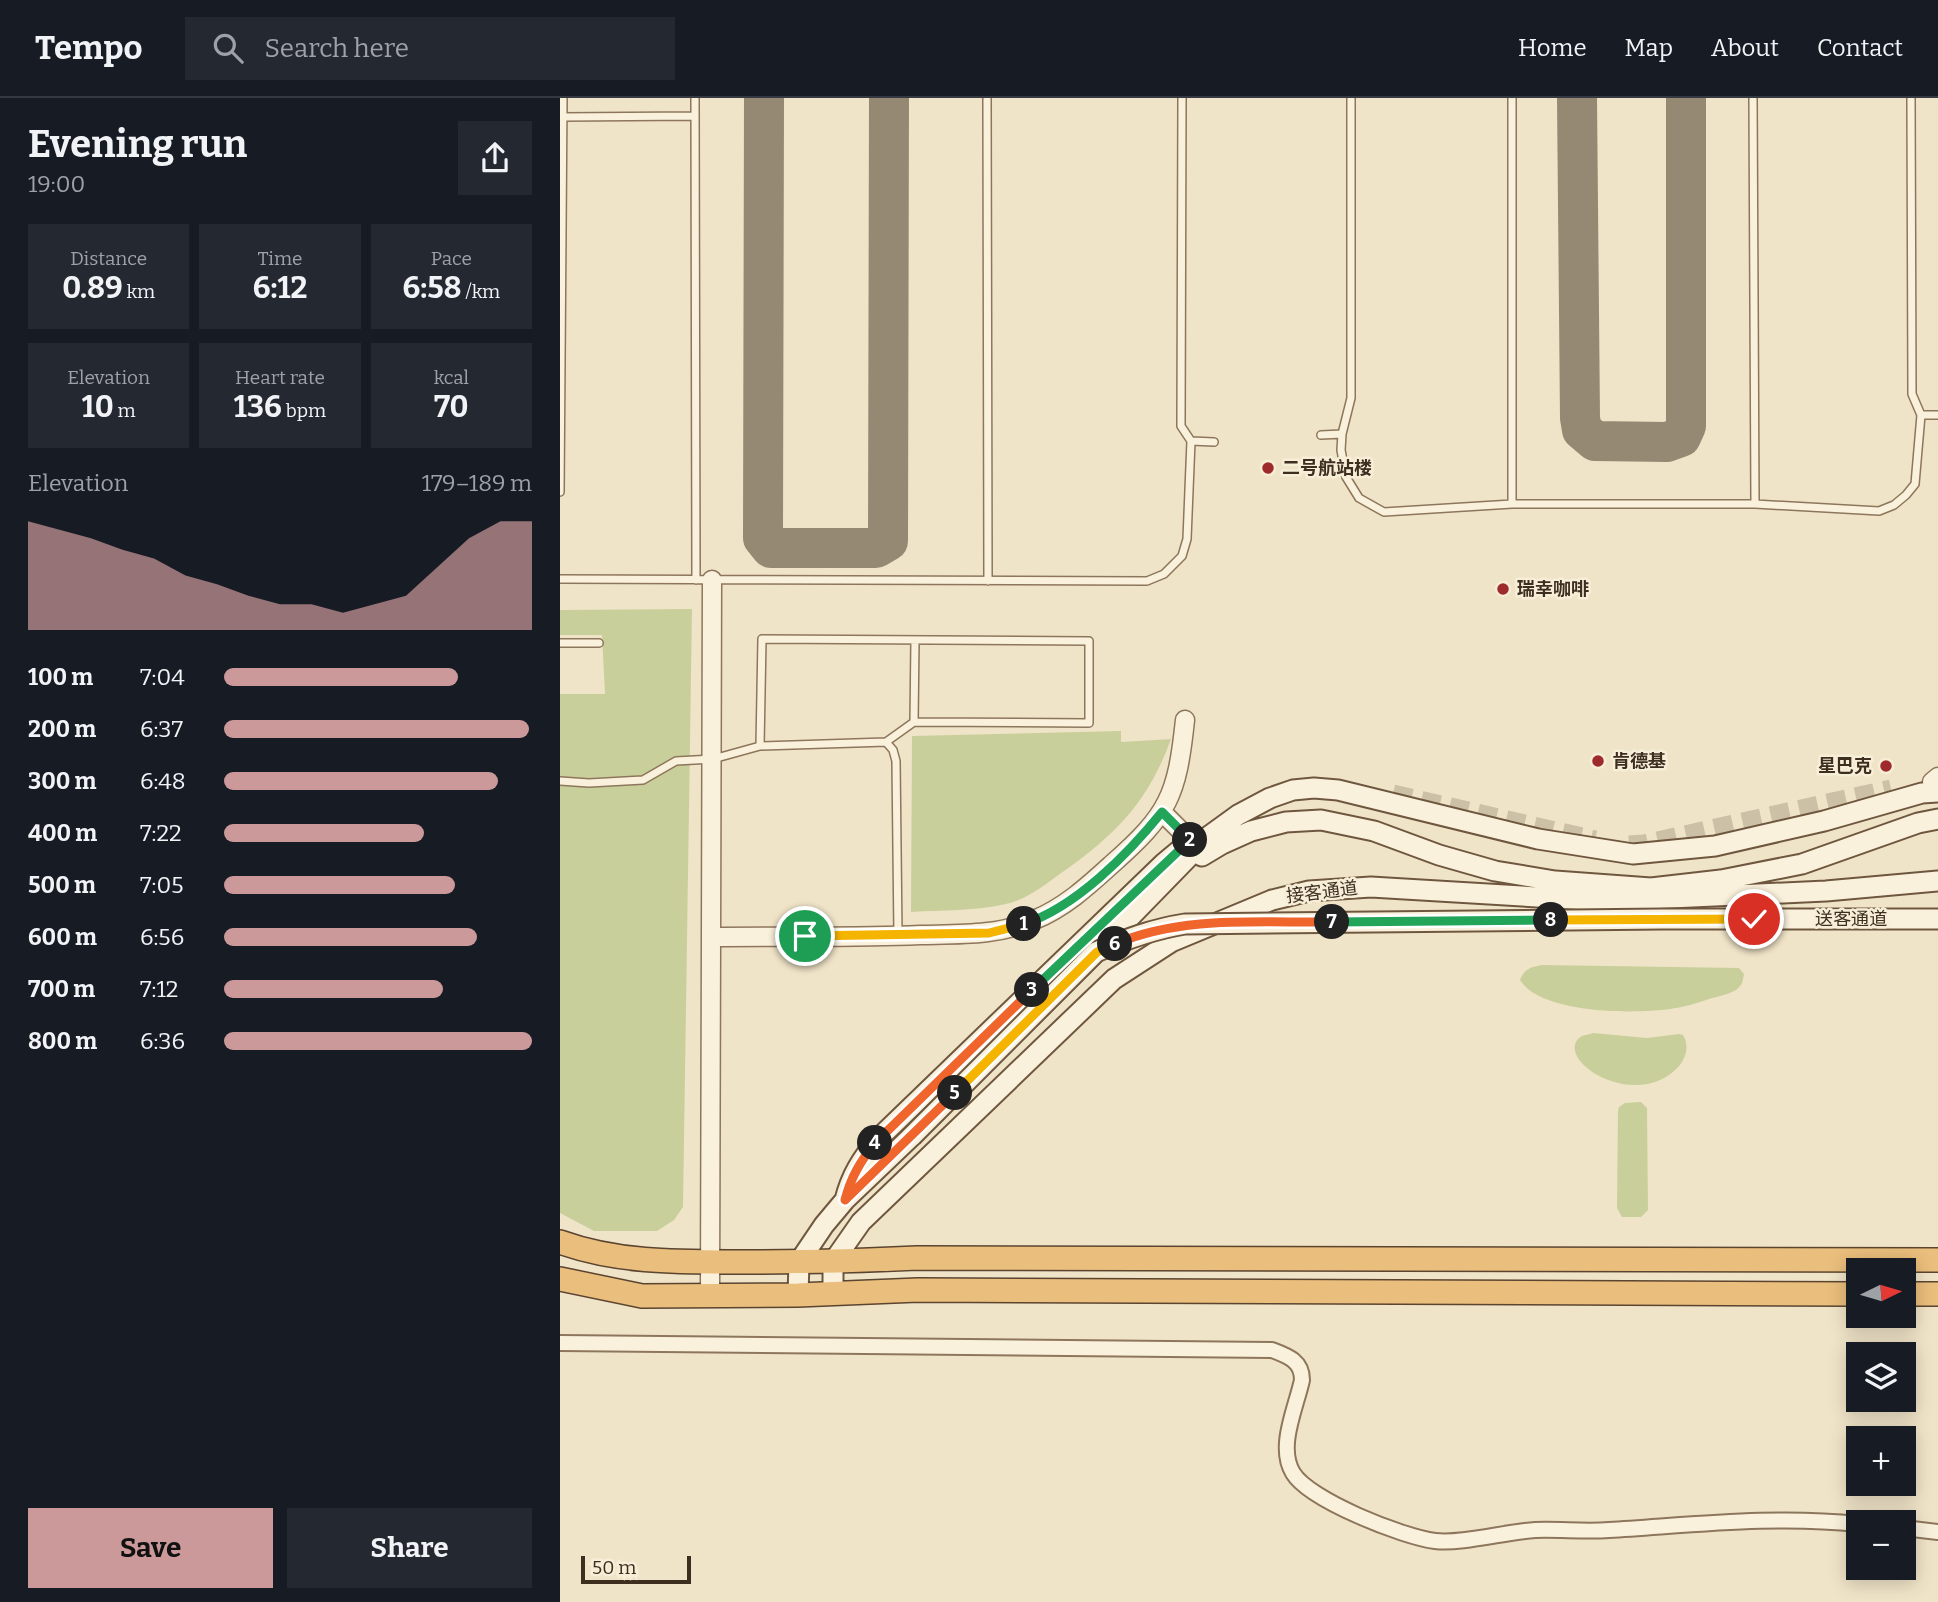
<!DOCTYPE html>
<html lang="en">
<head>
<meta charset="utf-8">
<style>
	body { margin:0; font-family:Bitter,"Noto Sans SC",serif; background:#242831; color:#f1f3f6; height:100vh; display:flex; flex-direction:column; font-size:26px; white-space:nowrap }
	* { box-sizing:border-box; margin:0 }
	p { font-size:23px; color:#9ea1a6 }
	.icon { flex:none; width:38px; height:38px; fill:none; stroke:currentColor; stroke-width:2; stroke-linecap:round; stroke-linejoin:round }
	.map { position:relative; flex:1; overflow:hidden }
	.panel { display:flex; flex-direction:column; background:#171b24; width:560px }
	.panel>* { flex:none }
	.needle { width:46px; rotate:85deg }
	.controls { position:absolute; left:1286px; top:1160px; display:grid; gap:14px }
	.controls a { display:grid; place-items:center; width:70px; height:70px; border-radius:0px; background:#171b24; box-shadow:0 4px 18px #0003; font-size:35px }
	.scale { position:absolute; left:21px; bottom:18px; width:110px; box-sizing:border-box; padding-left:7px; border:4px solid #3d2e20; border-top:0; font-size:19px; line-height:24px; white-space:nowrap; color:#3d2e20; -webkit-text-stroke:5px #f7eed8; paint-order:stroke }
	.pin { position:absolute; display:grid; place-items:center; width:60px; height:60px; color:#fff; margin:-30px; border:4px solid #fff; border-radius:50%; box-shadow:0 2px 7px #0007 }
	.km { position:absolute; width:35px; height:35px; margin:-18px; border-radius:50%; background:#222; color:#fff; font-size:19px; line-height:35px; text-align:center }
	.round { display:grid; place-items:center; flex:none; width:74px; height:74px; border-radius:0px; background:#242831 }
	.overview { display:flex; align-items:center; justify-content:space-between; height:119px; padding:0 28px }
	h1 { font-size:38px; font-weight:700; line-height:52px }
	.metrics { display:grid; grid-template-columns:repeat(3,1fr); gap:10px; height:119px; padding:7px 28px }
	.metrics div { display:grid; align-content:center; border-radius:0px; background:#242831; text-align:center }
	.metrics b { font-size:30px; font-weight:700 }
	.metrics small { font-size:19px; font-weight:400 }
	.metrics p { font-size:19px }
	.chart { height:196px; padding:14px 28px }
	.chart p { display:flex; justify-content:space-between }
	.chart svg { width:100%; height:126px; margin-top:7px; fill:#cc999b; opacity:.7 }
	.button { display:flex; gap:14px; margin-top:auto; padding:14px 28px }
	.button a { flex:1; height:80px; border-radius:0px; background:#cc999b; color:#111; font-size:28px; font-weight:700; line-height:80px; text-align:center }
	.button a+a { background:#242831; color:#f1f3f6 }
	ul { padding:0 28px; list-style:none; font-size:23px }
	li { display:grid; grid-template-columns:112px 84px 1fr; align-items:center; height:52px }
	li i { height:18px; border-radius:9px; background:#cc999b }
	header { display:flex; align-items:center; gap:42px; box-sizing:border-box; height:98px; padding:0 35px; background:#171b24; border-bottom:2px solid #363941 }
	header strong { font-size:33px }
	nav { display:flex; gap:38px; margin-inline-start:auto; font-size:24px }
	.search { width:490px; height:63px; background:#242831; display:flex; align-items:center; gap:18px; box-sizing:border-box; padding:0 24px; border-radius:0px; color:#9ea1a6; font-size:26px }
	main { display:flex; flex:1; min-height:0 }
	.map>svg:first-child { display:block }
	.green { fill:#c9cf9b }
	.lines { fill:none; stroke-linecap:round; stroke-linejoin:round }
	.taxiway { stroke:#968974; stroke-width:40 }
	.secondary-tunnel { stroke:#ccc0a6; stroke-width:19; stroke-dasharray:19 10; stroke-linecap:butt }
	.service-casing { stroke:#8d765c; stroke-width:10 }
	.minor-casing { stroke:#8d765c; stroke-width:18 }
	.tertiary-casing { stroke:#8d765c; stroke-width:21 }
	.secondary-casing { stroke:#6f573f; stroke-width:23 }
	.trunk-casing { stroke:#5b4430; stroke-width:26 }
	.service { stroke:#faf1dc; stroke-width:7 }
	.minor { stroke:#faf1dc; stroke-width:14 }
	.tertiary { stroke:#faf1dc; stroke-width:18 }
	.secondary { stroke:#faf1dc; stroke-width:19 }
	.trunk { stroke:#eabe7c; stroke-width:23 }
	.secondary-bridge-casing { stroke:#6f573f; stroke-width:23; stroke-linecap:butt }
	.secondary-bridge { stroke:#faf1dc; stroke-width:19 }
	.split-1-casing { stroke:#fff; stroke-width:14 }
	.split-2-casing { stroke:#fff; stroke-width:14 }
	.split-3-casing { stroke:#fff; stroke-width:14 }
	.split-4-casing { stroke:#fff; stroke-width:14 }
	.split-5-casing { stroke:#fff; stroke-width:14 }
	.split-6-casing { stroke:#fff; stroke-width:14 }
	.split-7-casing { stroke:#fff; stroke-width:14 }
	.split-8-casing { stroke:#fff; stroke-width:14 }
	.split-9-casing { stroke:#fff; stroke-width:14 }
	.split-1 { stroke:#f5b400; stroke-width:9 }
	.split-2 { stroke:#22a559; stroke-width:9 }
	.split-3 { stroke:#22a559; stroke-width:9 }
	.split-4 { stroke:#f0652b; stroke-width:9 }
	.split-5 { stroke:#f0652b; stroke-width:9 }
	.split-6 { stroke:#f5b400; stroke-width:9 }
	.split-7 { stroke:#f0652b; stroke-width:9 }
	.split-8 { stroke:#22a559; stroke-width:9 }
	.split-9 { stroke:#f5b400; stroke-width:9 }
	.poi-dot { fill:#9e2a2b; stroke:#f7eed8; stroke-width:2.5 }
	.labels { text-anchor:middle; stroke-width:5; stroke-linejoin:round; paint-order:stroke }
	.poi-label { font-size:18px; font-weight:bold; fill:#3d2e20; stroke:#f7eed8; text-anchor:start }
	.street-label { font-size:18px; fill:#3d2e20; stroke:#f7eed8 }
</style>
</head>
<body>
<header>
<strong>Tempo</strong>
<div class="search"><svg class="icon" aria-label="search" viewBox="0 0 24 24"><circle cx="10" cy="10" r="6"/><path d="M15 15l6 6"/></svg>Search here</div>
<nav><a>Home</a><a>Map</a><a>About</a><a>Contact</a></nav>
</header>
<main>
<section class="panel">
<div class="overview"><div><h1>Evening run</h1><p>19:00</p></div><a class="round"><svg class="icon" aria-label="share" viewBox="0 0 24 24"><path d="M12 15V3M7 8l5-5 5 5M5 13v7h14v-7"/></svg></a></div>
<div class="metrics">
<div><p>Distance</p><b>0.89<small> km</small></b></div>
<div><p>Time</p><b>6:12</b></div>
<div><p>Pace</p><b>6:58<small> /km</small></b></div>
</div>
<div class="metrics">
<div><p>Elevation</p><b>10<small> m</small></b></div>
<div><p>Heart rate</p><b>136<small> bpm</small></b></div>
<div><p>kcal</p><b>70</b></div>
</div>
<div class="chart"><p><span>Elevation</span>179–189 m</p>
<svg viewBox="0 0 160 44" preserveAspectRatio="none"><path d="M0 44V6L10 9L20 12L30 16L40 19L50 25L60 28L70 32L80 35L90 35L100 38L110 35L120 32L130 22L140 12L150 6L160 6V44z"/></svg>
</div>
<ul>
<li><b>100 m</b>7:04<i style="width:76%"></i></li>
<li><b>200 m</b>6:37<i style="width:99%"></i></li>
<li><b>300 m</b>6:48<i style="width:89%"></i></li>
<li><b>400 m</b>7:22<i style="width:65%"></i></li>
<li><b>500 m</b>7:05<i style="width:75%"></i></li>
<li><b>600 m</b>6:56<i style="width:82%"></i></li>
<li><b>700 m</b>7:12<i style="width:71%"></i></li>
<li><b>800 m</b>6:36<i style="width:100%"></i></li>
</ul>
<div class="button"><a>Save</a><a>Share</a></div>
</section>
<div class="map">
<svg width="1378" height="1504" viewBox="0 0 1378 1504">
	<rect width="100%" height="100%" fill="#f0e4c8"/>
	<path class="green" d="M132,511l-9,598 -9,13 -17,11h-63l-34,-18v-519h45l-3,-59h-42v-25z
		M561,633v11l50,-3c-24,66 -58,98 -114,137 -15,11 -32,24 -51,28 -30,7 -64,6 -95,8l1,-176z
		M982,867l197,3 5,6c-1,4 -1,8 -3,11 -5,8 -20,11 -29,13 -14,5 -28,9 -42,11 -36,5 -129,5 -150,-29 4,-11 11,-13 22,-15z
		M1033,935l54,5 32,-4 4,1c6,10 4,20 -3,30 -41,48 -123,-2 -102,-26 3,-4 10,-4 15,-6z
		M1081,1004l6,6 1,102 -7,7h-19l-5,-9 1,-97 1,-4 6,-4z"/>
	<g class="lines">
		<path class="taxiway" d="M204,0l-1,440 8,10h105l12,-7 1,-443
			M1017,0l3,320 2,12 13,11 72,1 14,-5 5,-11v-328"/>
		<path class="secondary-tunnel" d="M833,696l202,46
			M1069,747l15,-1 247,-55"/>
		<defs>
			<path id="service" d="M135,0l1,482
				M427,0l1,483
				M791,0v300l-9,36 -1,16 5,27 13,21 25,14 128,-8h243l124,7 15,-6 12,-10 9,-11 6,-69 -9,-21 -1,-296
				M1193,0l2,406
				M3,19l132,-1
				M1361,317h17
				M761,337l21,-1
				M631,343l23,1
				M0,394l3,-394
				M952,406v-406
				M0,481l587,2 17,-7 18,-18 5,-17 4,-98 -10,-15 1,-328
				M0,545h39
				M354,624l1,-82
				M200,648l2,-107 327,2v82l-175,-1 -28,20
				M0,683l29,2 54,-3 33,-19 37,-2 47,-13 126,-4 7,8 3,11 2,174"/>
			<path id="minor" d="M0,1245l712,7c16,6 30,11 30,30 -6,28 -25,67 -9,93 16,27 110,64 142,68 27,3 70,-9 100,-11 25,-1 50,2 74,0 83,-5 166,-15 249,-6
				M1344,1430l34,4"/>
			<path id="tertiary" d="M1372,684l6,-5
				M602,714l29,29
				M153,839c69,-1 138,1 207,-2 38,-1 78,1 114,-15 30,-12 54,-34 77,-55 58,-51 66,-69 74,-145
				M150,1197l2,-715"/>
			<path id="secondary" d="M642,758l20,-12 29,-13 35,-9 35,-2 53,11 65,24 56,16 60,10 96,7 70,-8 81,-16 116,-41 20,-4
				M536,854l113,-116 29,-21 32,-17 23,-8 21,-2 24,2 200,49 95,15 82,-8 109,-25 98,-28 16,-1
				M285,1102c6,-25 17,-41 33,-61l286,-276 30,-25
				M273,1196v-32l28,-40 253,-243 57,-37 101,-42 37,-9 62,-4 234,14 221,-10 112,-10
				M238,1197l1,-33 25,-37 21,-25 67,-64"/>
			<path id="trunk" d="M0,1144c58,21 119,20 180,20 59,0 118,-1 177,-4l1021,2
				M0,1181l82,17 156,-1 120,-5 940,4
				M1344,1196h34"/>
		</defs>
		<use href="#service" class="service-casing"/>
		<use href="#minor" class="minor-casing"/>
		<use href="#tertiary" class="tertiary-casing"/>
		<use href="#secondary" class="secondary-casing"/>
		<use href="#trunk" class="trunk-casing"/>
		<use href="#service" class="service"/>
		<use href="#minor" class="minor"/>
		<use href="#tertiary" class="tertiary"/>
		<use href="#secondary" class="secondary"/>
		<use href="#trunk" class="trunk"/>
		<defs>
			<path id="secondary-bridge" d="M352,1038l184,-184c30,-13 57,-23 89,-28l477,-5h276"/>
		</defs>
		<use href="#secondary-bridge" class="secondary-bridge-casing"/>
		<use href="#secondary-bridge" class="secondary-bridge"/>
	</g>
	<g class="lines">
		<defs>
			<path id="split-1" d="M245,838l184,-3 35,-9"/>
			<path id="split-2" d="M464,826c52,-17 104,-70 138,-112l28,28"/>
			<path id="split-3" d="M472,892l158,-150"/>
			<path id="split-4" d="M315,1045l157,-153"/>
			<path id="split-5" d="M315,1045c-15,19 -24,34 -30,57l110,-107"/>
			<path id="split-6" d="M395,995l142,-141 18,-8"/>
			<path id="split-7" d="M555,846c68,-29 144,-21 217,-22"/>
			<path id="split-8" d="M772,824l219,-2"/>
			<path id="split-9" d="M991,822l203,-1"/>
		</defs>
		<use href="#split-1" class="split-1-casing"/>
		<use href="#split-2" class="split-2-casing"/>
		<use href="#split-3" class="split-3-casing"/>
		<use href="#split-4" class="split-4-casing"/>
		<use href="#split-5" class="split-5-casing"/>
		<use href="#split-6" class="split-6-casing"/>
		<use href="#split-7" class="split-7-casing"/>
		<use href="#split-8" class="split-8-casing"/>
		<use href="#split-9" class="split-9-casing"/>
		<use href="#split-1" class="split-1"/>
		<use href="#split-2" class="split-2"/>
		<use href="#split-3" class="split-3"/>
		<use href="#split-4" class="split-4"/>
		<use href="#split-5" class="split-5"/>
		<use href="#split-6" class="split-6"/>
		<use href="#split-7" class="split-7"/>
		<use href="#split-8" class="split-8"/>
		<use href="#split-9" class="split-9"/>
	</g>
	<g class="poi-dot">
		<circle cx="708" cy="370" r="7"/>
		<circle cx="943" cy="491" r="7"/>
		<circle cx="1038" cy="663" r="7"/>
		<circle cx="1326" cy="668" r="7"/>
	</g>
	<g class="labels">
		<g class="poi-label">
			<text x="722" y="376">二号航站楼</text>
			<text x="957" y="497">瑞幸咖啡</text>
			<text x="1052" y="669">肯德基</text>
			<text x="1312" y="674" text-anchor="end">星巴克</text>
		</g>
		<g class="street-label">
			<text transform="translate(762 794) rotate(-7)" y="6">接客通道</text>
			<text x="1291" y="827">送客通道</text>
		</g>
	</g>
</svg>
<div class="controls">
<a><svg class="needle" viewBox="-14 -14 28 28"><path d="M0-13l5 13h-10z" fill="#e53935"/><path d="M0 13l5-13h-10z" fill="#9ea1a6"/></svg></a>
<a><svg class="icon" aria-label="layers" viewBox="0 0 24 24"><path d="M12 4l9 5-9 5-9-5zM3 14l9 5 9-5"/></svg></a>
<a>+</a>
<a>−</a>
</div>
<div class="scale">50 m</div>
<div class="pin" style="left:245px;top:838px;background:#1e9e55"><svg class="icon" aria-label="arrive" viewBox="0 0 24 24"><path d="M6 21V4h12l-3 4 3 4H6"/></svg></div>
<div class="pin" style="left:1194px;top:821px;background:#d93025"><svg class="icon" aria-label="check" viewBox="0 0 24 24"><path d="M5 12l5 5 9-10"/></svg></div>
<b class="km" style="left:464px;top:826px">1</b>
<b class="km" style="left:630px;top:742px">2</b>
<b class="km" style="left:472px;top:892px">3</b>
<b class="km" style="left:315px;top:1045px">4</b>
<b class="km" style="left:395px;top:995px">5</b>
<b class="km" style="left:555px;top:846px">6</b>
<b class="km" style="left:772px;top:824px">7</b>
<b class="km" style="left:991px;top:822px">8</b>
</div>
</main>
</body>
</html>
